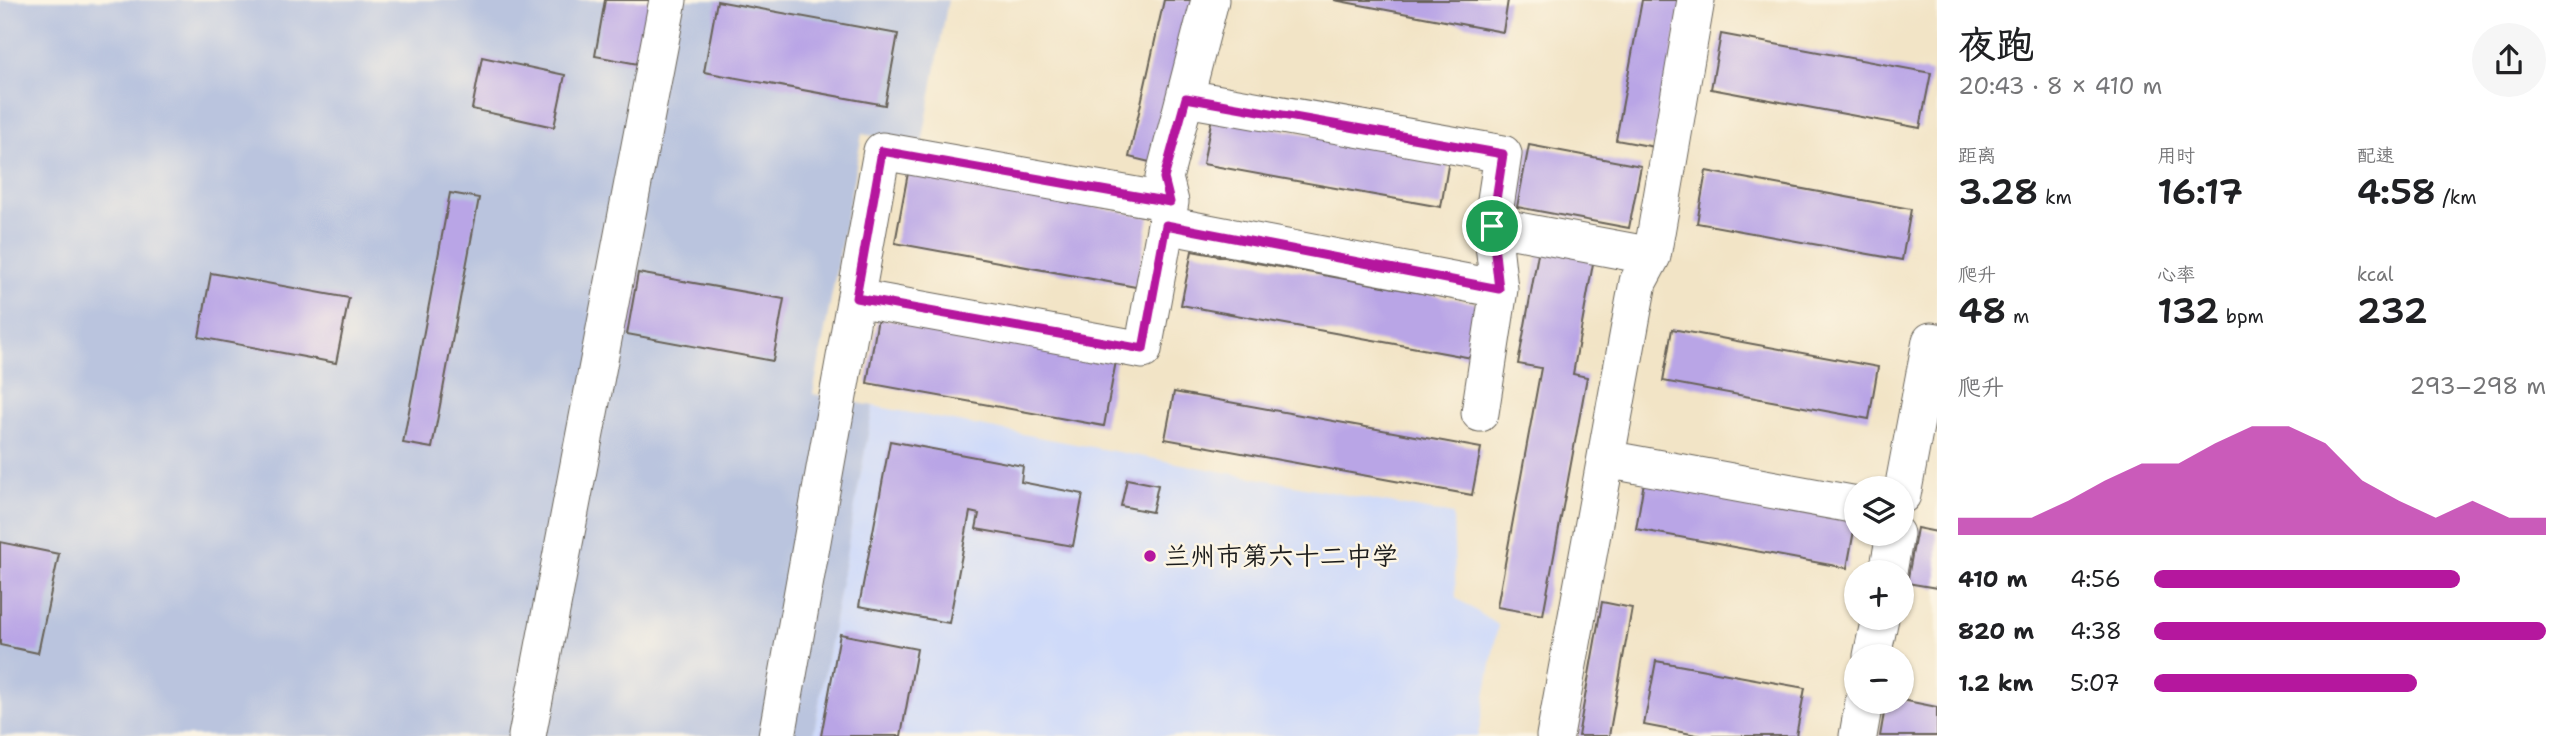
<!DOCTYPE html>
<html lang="zh">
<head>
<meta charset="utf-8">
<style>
	body { margin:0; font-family:"Shantell Sans","LXGW WenKai TC",sans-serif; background:#f6f6f6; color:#202124; height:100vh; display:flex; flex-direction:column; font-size:26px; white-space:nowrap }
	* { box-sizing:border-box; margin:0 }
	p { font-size:23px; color:#757577 }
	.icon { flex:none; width:38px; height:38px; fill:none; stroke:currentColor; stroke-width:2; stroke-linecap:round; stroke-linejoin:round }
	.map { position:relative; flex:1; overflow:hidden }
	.details { display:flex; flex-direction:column; background:#fff; width:630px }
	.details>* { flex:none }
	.controls { position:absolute; left:1844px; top:476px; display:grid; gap:14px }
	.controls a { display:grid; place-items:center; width:70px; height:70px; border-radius:50%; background:#fff; box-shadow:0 2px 5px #0004; font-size:35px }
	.pin { position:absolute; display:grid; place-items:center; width:60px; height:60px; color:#fff; margin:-30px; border:4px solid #fff; border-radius:50%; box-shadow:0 2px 7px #0007 }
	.round { display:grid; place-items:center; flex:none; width:74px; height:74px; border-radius:37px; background:#f6f6f6 }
	.head { display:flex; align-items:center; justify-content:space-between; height:119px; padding:0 21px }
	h1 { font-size:38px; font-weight:600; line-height:52px }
	.metrics { display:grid; grid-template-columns:repeat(3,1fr); gap:10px; height:119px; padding:7px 21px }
	.metrics div { display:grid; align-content:center }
	.metrics b { font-size:35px; font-weight:600 }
	.metrics small { font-size:19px; font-weight:400 }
	.metrics p { font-size:19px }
	.chart { height:196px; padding:14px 21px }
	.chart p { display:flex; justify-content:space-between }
	.chart svg { width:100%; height:126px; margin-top:7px; fill:#b5179e; opacity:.7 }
	ul { padding:0 21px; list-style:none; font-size:23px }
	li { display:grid; grid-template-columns:112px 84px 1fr; align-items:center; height:52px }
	li i { height:18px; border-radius:9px; background:#b5179e }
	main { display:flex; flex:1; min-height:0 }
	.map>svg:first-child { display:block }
	.built { fill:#cfdaf9 }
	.industrial { fill:#bac4de }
	.building { fill:#b9a5e6 }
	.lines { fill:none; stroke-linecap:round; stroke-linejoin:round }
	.minor-casing { stroke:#676258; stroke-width:39 }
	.minor { stroke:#fff; stroke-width:37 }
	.route-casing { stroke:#fff; stroke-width:14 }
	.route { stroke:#b5179e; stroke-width:9 }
	.poi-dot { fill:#b5179e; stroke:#fcf5e5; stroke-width:2.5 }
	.labels { text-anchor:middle; stroke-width:5; stroke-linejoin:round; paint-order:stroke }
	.poi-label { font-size:26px; fill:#1c1c1c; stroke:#fcf5e5; text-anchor:start }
</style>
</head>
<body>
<main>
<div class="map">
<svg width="1937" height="736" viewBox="0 0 1937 736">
	<rect width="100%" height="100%" fill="#fcf5e5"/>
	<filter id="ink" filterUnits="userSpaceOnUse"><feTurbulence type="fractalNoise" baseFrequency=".0143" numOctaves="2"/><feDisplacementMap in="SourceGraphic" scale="14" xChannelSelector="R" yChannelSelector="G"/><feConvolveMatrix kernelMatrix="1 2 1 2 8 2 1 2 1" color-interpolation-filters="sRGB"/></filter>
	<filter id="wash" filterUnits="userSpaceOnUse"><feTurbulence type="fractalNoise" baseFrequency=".00686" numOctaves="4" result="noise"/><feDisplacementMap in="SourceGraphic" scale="28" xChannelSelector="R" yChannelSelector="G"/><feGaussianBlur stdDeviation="1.57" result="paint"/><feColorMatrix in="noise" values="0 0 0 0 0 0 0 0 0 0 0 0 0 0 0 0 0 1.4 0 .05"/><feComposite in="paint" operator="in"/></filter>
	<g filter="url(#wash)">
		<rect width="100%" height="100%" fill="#f2e4c6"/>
		<path class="built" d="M873,406l580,109 3,83 42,27 -20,111h-665z"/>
		<path class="industrial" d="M0,0h948l-26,144 -60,-10 -49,260 60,12 -60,330h-813z"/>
		<g id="blocks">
			<path class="building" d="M605,0h56l-12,66 -54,-10z
				M1164,0h31l-37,164 -29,-7z
				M1334,0h174l-5,32z
				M1642,0h40l-27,147 -39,-7z
				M717,1l181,33 -13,71 -181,-33z
				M1721,34l210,39 -11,55 -209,-39z
				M482,57l83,18 -11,52 -82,-18z
				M1212,117l237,43 -8,47 -238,-43z
				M1529,145l112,21 -12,62 -112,-21z
				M1706,171l205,38 -9,51 -205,-37z
				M908,173l241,44 -13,70 -241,-44z
				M450,193l29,5 -47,250 -29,-5z
				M1539,248l55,10 -21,116 14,3 -44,238 -46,-8 44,-239 -23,-4z
				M1192,251l300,55 -9,54 -302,-55z
				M211,273l138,25 -13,65 -137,-26z
				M638,273l146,26 -11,62 -146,-27z
				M878,318l238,43 -12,65 -237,-43z
				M1672,329l206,38 -9,52 -206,-38z
				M1174,392l307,56 -9,47 -307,-56z
				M890,441l133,25 -2,16 62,12 -10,52 -97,-17 3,-15 -9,-2 -21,111 -90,-17z
				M1127,479l31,6 -6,27 -31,-6z
				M1644,482l212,38 -9,48 -211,-39z
				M1917,528l20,4v56l-30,-5z
				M0,542l59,12 -21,99 -38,-8z
				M1602,602l30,6 -23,128h-31z
				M840,634l77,15 -16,87h-80z
				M1656,661l149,27 -9,48h-94l-58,-11z
				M1902,700l35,7v29h-57l6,-34z"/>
		</g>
	</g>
	<g filter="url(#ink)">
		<use href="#blocks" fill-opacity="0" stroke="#676258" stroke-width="2"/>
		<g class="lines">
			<defs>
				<path id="minor" d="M1186,98l317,56 -11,72 7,63 -19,124
					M1170,202l-6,-24 46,-178
					M1166,225l333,64
					M1492,226l160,30
					M1606,459l251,46
					M1902,495l29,-154 6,1
					M1888,572l7,-38
					M1872,656l8,-38
					M527,736l141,-736
					M777,736l105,-585 288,51 -27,148 -287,-52
					M1555,736l83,-454 14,-26 44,-256
					M1858,736l6,-34"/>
			</defs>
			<use href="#minor" class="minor-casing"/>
			<use href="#minor" class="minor"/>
		</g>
	</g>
	<g class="lines" filter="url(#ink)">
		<defs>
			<path id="route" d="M1186,98l317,56 -11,72 7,63 -333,-64 -23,124 -287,-51 26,-147 288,51 -6,-24z"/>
		</defs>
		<use href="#route" class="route-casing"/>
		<use href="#route" class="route"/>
	</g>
	<circle class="poi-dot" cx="1150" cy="556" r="7"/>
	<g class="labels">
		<g class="poi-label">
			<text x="1164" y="565">兰州市第六十二中学</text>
		</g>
	</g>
</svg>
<div class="controls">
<a><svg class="icon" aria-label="layers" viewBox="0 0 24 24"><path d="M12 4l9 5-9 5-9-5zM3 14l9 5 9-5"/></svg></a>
<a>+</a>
<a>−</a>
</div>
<div class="pin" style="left:1492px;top:226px;background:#1e9e55"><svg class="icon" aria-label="arrive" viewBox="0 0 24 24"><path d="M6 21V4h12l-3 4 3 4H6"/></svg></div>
</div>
<section class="details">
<div class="head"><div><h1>夜跑</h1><p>20:43 · 8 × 410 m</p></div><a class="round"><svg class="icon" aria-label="share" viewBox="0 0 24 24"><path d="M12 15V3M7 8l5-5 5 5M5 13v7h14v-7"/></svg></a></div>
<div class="metrics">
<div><p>距离</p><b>3.28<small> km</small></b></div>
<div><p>用时</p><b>16:17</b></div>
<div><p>配速</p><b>4:58<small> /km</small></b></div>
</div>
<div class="metrics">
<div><p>爬升</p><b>48<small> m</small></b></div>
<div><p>心率</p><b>132<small> bpm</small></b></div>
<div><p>kcal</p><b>232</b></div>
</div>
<div class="chart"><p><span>爬升</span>293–298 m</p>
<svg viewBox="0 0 160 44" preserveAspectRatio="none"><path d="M0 44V38L10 38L20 38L30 32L40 25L50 19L60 19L70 12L80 6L90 6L100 12L110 25L120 32L130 38L140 32L150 38L160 38V44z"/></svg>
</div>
<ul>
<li><b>410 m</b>4:56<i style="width:78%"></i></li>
<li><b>820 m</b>4:38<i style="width:100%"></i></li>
<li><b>1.2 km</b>5:07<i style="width:67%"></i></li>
</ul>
</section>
</main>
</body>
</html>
